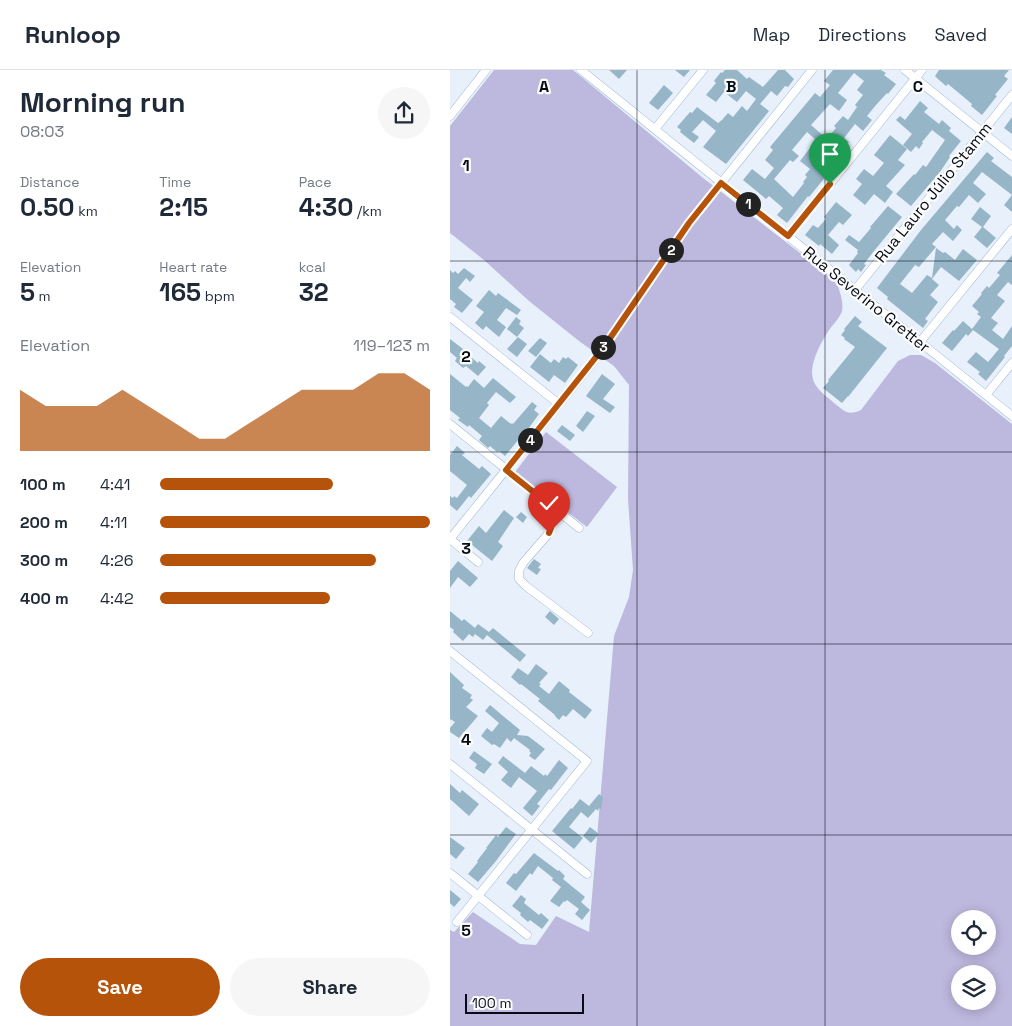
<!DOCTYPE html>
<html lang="en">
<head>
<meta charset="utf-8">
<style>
	body { margin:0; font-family:"Space Grotesk",sans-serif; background:#f6f6f7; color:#1f2937; height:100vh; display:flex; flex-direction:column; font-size:19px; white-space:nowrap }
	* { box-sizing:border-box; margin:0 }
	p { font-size:16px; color:#747a83 }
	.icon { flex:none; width:28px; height:28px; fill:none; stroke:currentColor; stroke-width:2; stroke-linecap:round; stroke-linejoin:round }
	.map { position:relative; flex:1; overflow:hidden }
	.panel { display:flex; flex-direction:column; background:#fff; width:450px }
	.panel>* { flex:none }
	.controls { position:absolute; left:501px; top:840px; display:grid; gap:10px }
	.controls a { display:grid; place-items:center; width:45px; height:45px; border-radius:50%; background:#fff; box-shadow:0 2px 12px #0003; font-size:25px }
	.scale { position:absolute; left:15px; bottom:12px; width:119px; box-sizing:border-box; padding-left:5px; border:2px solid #060c15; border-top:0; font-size:14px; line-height:18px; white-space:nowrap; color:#060c15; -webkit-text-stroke:4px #fcfcfc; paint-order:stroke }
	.pin { position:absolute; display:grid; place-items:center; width:42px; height:42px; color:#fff; margin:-51px -21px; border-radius:50% 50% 50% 0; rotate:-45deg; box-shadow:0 0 5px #0007 }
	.pin .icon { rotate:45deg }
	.km { position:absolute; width:25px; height:25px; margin:-12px; border-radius:50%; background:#222; color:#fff; font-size:14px; line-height:25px; text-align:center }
	.round { display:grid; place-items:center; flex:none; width:52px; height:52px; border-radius:26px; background:#f6f6f7 }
	.summary { display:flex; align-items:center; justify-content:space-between; height:85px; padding:0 20px }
	h1 { font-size:28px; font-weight:800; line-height:38px }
	.figures { display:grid; grid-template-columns:repeat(3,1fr); gap:8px; height:85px; padding:5px 20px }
	.figures div { display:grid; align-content:center }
	.figures b { font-size:25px; font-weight:800 }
	.figures small { font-size:14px; font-weight:400 }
	.figures p { font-size:14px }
	.chart { height:140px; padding:10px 20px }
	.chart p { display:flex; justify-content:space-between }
	.chart svg { width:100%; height:90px; margin-top:5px; fill:#b45309; opacity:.7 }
	.action { display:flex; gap:10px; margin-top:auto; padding:10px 20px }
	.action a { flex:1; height:58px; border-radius:30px; background:#b45309; color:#fff; font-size:20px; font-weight:800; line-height:58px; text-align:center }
	.action a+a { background:#f6f6f7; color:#1f2937 }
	ul { padding:0 20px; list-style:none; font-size:16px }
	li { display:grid; grid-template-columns:80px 60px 1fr; align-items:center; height:38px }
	li i { height:12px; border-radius:6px; background:#b45309 }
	header { display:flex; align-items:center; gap:30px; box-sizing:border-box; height:70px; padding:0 25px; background:#fff; border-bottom:1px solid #e0e1e3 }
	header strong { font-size:24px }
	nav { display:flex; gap:28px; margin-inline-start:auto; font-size:18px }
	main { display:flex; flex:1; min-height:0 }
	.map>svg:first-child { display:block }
	.green { fill:#bdb8dd; fill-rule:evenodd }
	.building { fill:#96b6c8; fill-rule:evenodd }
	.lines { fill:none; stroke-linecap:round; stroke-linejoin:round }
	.minor-casing { stroke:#a2b8d1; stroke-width:9 }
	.minor { stroke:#fff; stroke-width:8 }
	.route-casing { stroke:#fff; stroke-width:10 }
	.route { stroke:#b45309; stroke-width:6 }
	.grid { fill:none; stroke:#060c15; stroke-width:1; stroke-opacity:0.55 }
	.labels { text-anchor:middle; stroke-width:4.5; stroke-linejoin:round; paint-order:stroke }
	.street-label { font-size:16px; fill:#060c15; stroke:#fcfcfc }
	.grid-label { font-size:16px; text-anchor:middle; font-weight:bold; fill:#060c15; stroke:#fcfcfc; stroke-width:4.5; stroke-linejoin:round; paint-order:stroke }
</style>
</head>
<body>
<header>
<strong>Runloop</strong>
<nav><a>Map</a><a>Directions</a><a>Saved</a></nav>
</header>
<main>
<section class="panel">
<div class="summary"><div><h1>Morning run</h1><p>08:03</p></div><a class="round"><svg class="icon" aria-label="share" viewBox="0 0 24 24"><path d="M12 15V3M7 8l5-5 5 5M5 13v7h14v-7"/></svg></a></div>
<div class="figures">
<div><p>Distance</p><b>0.50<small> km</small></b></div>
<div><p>Time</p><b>2:15</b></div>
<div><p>Pace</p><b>4:30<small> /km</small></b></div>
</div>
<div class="figures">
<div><p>Elevation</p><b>5<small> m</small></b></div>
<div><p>Heart rate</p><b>165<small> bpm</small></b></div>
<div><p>kcal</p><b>32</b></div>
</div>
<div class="chart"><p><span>Elevation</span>119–123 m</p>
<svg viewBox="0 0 160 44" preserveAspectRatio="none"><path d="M0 44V14L10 22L20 22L30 22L40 14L50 22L60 30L70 38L80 38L90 30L100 22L110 14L120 14L130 14L140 6L150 6L160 14V44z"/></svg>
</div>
<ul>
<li><b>100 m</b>4:41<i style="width:64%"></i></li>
<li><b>200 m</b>4:11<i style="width:100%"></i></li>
<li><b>300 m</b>4:26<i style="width:80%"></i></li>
<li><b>400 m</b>4:42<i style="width:63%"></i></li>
</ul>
<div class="action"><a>Save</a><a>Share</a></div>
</section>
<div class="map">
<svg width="562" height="956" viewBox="0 0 562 956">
	<rect width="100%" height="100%" fill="#e7f0fb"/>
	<path class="green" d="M44,0h79l130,108 21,16 112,87c3,8 8,21 6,30 -1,5 -10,15 -13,19 -9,14 -25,42 -12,57 4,6 12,11 17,16 10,8 14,13 27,7l37,-49 12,-6h11l14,8 77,61v602h-562v-96l4,2 19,-20 47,32 16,1 20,-29 33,16 25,-296 15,-39 4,-27 -5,-71 1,-114 -15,-19 -35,-25 -50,-40 -45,-41 -34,-27v-107zM510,849h28v27h-28zM510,904h28v27h-28z
		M96,362l71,55 -30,40 -72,-55z"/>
	<path class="building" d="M159,0h18l-8,9z
		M225,0h15l-6,7z
		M275,0h12l10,9 2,-2 14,10 15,-17h7l9,9 -6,8 -3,-1 -8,10 -6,-5 -11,13 9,7 -43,53 -23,-17 13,-16 -13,-11 -11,12 7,5 -5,6 -14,-11 1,-2 -4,-3 13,-15 2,1 5,-6 21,16 4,-3 6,-7 5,4 9,-11 5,5 9,-12 -10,-8 -9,11 -13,-10 -8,10 -10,-7 10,-12 -2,-2 7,-9 1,1z
		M383,0h48l5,3 -2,2 12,9 -8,10 -1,-1 -11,12 -9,11 5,4 -9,11 -8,-7 -11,14 5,4 -7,9 3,2 -36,44 -1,-1 -21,27 -10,-8 6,-7 -14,-12 -3,3 -23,-19 9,-11 13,10 9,-11 -9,-8 8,-10 -3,-3 45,-54 5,4 10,-12 -6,-4zM404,3l10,8 -7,9 6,5 -8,10 2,2 -9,13 -5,-4 -9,10 2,2 -9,11 -16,-14 19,-21 9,7 8,-11 -9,-7zM357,62l9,8 -16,21 10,8 -5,6 2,2 -4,5 1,1 -11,14 -19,-18 16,-19 3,2 6,-6 -7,-6z
		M489,0h70l-5,6 4,3 -13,16 2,1 -15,19 -11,-9 1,-2 -24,-20 -2,2 -8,-7 -3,-3z
		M214,15l9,8 -15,17 -9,-7z
		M470,31l8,7 -4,4 15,12 3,-4 9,8 -2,3 12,10 -12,15 1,1 -10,15 -29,34 -15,-12 18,-20 1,1 8,-10 3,2 19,-27 -13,-10 -10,12 1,1 -4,6 -3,-3 -5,6 -8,-7 9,-11 -16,-14 4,-4 5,4z
		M562,47v17l-8,-6z
		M440,65l17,14 -9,11 7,5 -19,21 7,6 -8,11 -11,-9 -9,11 -12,-10 9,-11 -6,-5 8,-10 9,7 11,-13 -10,-8z
		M537,82l7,6 -3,3 21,16v18l-30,-23 -9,11 13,11 -8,9 -9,-8 -10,12 -2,-1 -12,14 9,9 3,-4 5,5 -9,11 -10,-9 -11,12 4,3 -17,20 -4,-2 -15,19 12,9 15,-18 5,3 4,-30 7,5 2,-1 10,8 8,-11 14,11 -18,21 -18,-14 -9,12 7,6 -9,10 8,7 -13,17 3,2 -5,7 -36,-29 1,-2 -11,-9 44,-58z
		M562,125v17l-8,-7z
		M386,132l16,13 -9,10 -4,-3 -11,13 11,10 -7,9 -12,-10 -1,2 -14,-11 8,-10 5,3 8,-9 -2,-2z
		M438,136l14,11 -28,34 -10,13 2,1 -5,7 -3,-3 -2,3 -7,-7 9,-12 -1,-1 1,-2 -13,-10 4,-5 10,7 12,-14 -1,-1z
		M530,137l11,9 -8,11 13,11 -9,10 -13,-11 8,-10 -11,-8z
		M562,185v30l-4,-3 -11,13 8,6 -14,17 7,5 -6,7 11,9 9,-13v20l-8,10 1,1 -19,24 -8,-7 2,-2 -13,-10 9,-10 12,10 11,-13 -26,-19 -5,6 -2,-2 -14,17 -10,-8 11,-13 1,1 9,-10 9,8 9,-12 -4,-3 2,-2 -7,-6 10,-12 -1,-1 6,-7 2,2 11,-13 -3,-2z
		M14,198l11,8 -5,6 -4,-4 -8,10 15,12 -11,13 -8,-6 2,-3 -6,-5v-29l3,3 2,-2 3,3z
		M39,220l7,6 2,-3 23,17 -4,5 -11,-7 -9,12 9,7 -7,10 -13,-11 -3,4 -8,-7 9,-11 -8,-6z
		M405,246l7,6 -4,4 29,22 -39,49v-1l-6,7 -19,-15 6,-7 -1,-1 27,-33 -11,-8 1,-1 -4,-3 4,-5 -1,-1z
		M66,247l5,4 -2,3 5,4 -7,9 -10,-8z
		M68,267l9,7 -10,13 -10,-8z
		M90,268l7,5 -11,14 -8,-6z
		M0,269l17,13 -1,1 12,10 1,-2 7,6 -8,9 -12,-10 -3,2 -8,-7 2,-3 -7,-6z
		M90,284l11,9 3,-4 5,4 4,-6 3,2 2,-2 10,8 -13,18 -11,-8 -5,7 -19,-15z
		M0,304l16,13v-1l2,1 6,-8 10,9 9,-10 23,19 -6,6 -14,-11 -9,11 2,2 -10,13 12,10 10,-12 10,8 1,-1 1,1 19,-22 5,4 -3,4 5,4 -19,26 -1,-1 -14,17 -6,-5 -2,1 -7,-6 -2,2 -9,-8 3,-4 -13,-11 -1,2 -10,-7 2,-2 -10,-8z
		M152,304l13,10 -12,15 12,8 -5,6 -24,-17z
		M137,341l8,5 -12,16 -7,-6z
		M112,355l13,10 -5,6 -13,-10z
		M7,376l8,7 -3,2 17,14 3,-3 9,8 -20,24 -2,-2 -12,15 -7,-6v-9l3,2 1,-2 3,2 10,-13 -17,-14v-16z
		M54,440l10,8 -16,24 5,4 -11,15 -25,-20 12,-15 7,7z
		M71,442l6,5 -4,6 -7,-6z
		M84,489l7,5 -3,4 3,1 -4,6 -10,-7z
		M8,491l20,17 -8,9 -12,-10 -8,11v-17z
		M0,541l12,10 2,-2 11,9 3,-4 11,8 4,-4 33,27 -6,7 -33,-27 -4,5 -8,-6 -2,3 -4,-3 -6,7 -10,-9 1,-2 -4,-3z
		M100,541l9,8 -5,6 -9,-8z
		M86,594l12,9 -9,10 2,1 -2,2 10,8 10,-13 11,9 -1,2 23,18 -7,9 -12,-10 -7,8 -3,-2 -4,5 -4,-4v-1l-17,-14 2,-2 -19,-15 -1,1 -9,-8 7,-9 10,7z
		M0,602l14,13 -2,3 10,7 -2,3 3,2 -7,7 12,9 -19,22 -9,-6v-4l5,-6 -5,-3z
		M40,635l30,25 -3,5 11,1 17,13 -10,11 -6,-4 2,-3 -2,-2 1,-1 -16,-12 -3,4 -4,-4 -7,10 -6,-4 -2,1 -11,-9 6,-8 5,4 7,-9 -14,-12z
		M24,681l18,13 -8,10 -9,-6 2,-4 -8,-6z
		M53,686l22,17 6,-7 13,10 1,-2 2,2 12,-16 9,8 -17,22 -2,-1 -12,15 3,2 -8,10 -9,-8 14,-17 -18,-14 -8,11 -10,-8 7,-8 -10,-9z
		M0,714l10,9 2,-3 17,14 -10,12 -19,-17z
		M149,724l4,3 -2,13 -2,-2 -1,3 -2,-2 -8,9 -7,-6 -12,15 14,11 -9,11 -22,-18 19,-23 1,1 8,-10 9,7z
		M56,757l10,7 -20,27 -18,21 -10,-8 10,-12 -1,-1 10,-13h-1l10,-13 2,2z
		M140,757l9,7 -8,9 -8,-7z
		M0,767l15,11 -9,11 -6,-5z
		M84,783l24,18 1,-1 6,6 -2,3 22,18 -4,5 9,8 -8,10 -7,-6 4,-5 -12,-9 -2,2 -1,-1 -5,6 -9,-6 11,-14 -9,-7 1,-2 -15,-12 -6,9 -2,-2 -14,18 -10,-8 8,-10 2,1z
		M0,820l11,9 -7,8 -4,-4z
		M71,825l5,4 -2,4 15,12 2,-2 8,7 -7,9 -12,-9 -2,2 -8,-7 1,-2 -9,-7z"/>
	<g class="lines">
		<defs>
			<path id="minor" d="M131,0l431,346
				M455,0l107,86
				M0,46l36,-46
				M205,59l48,-59
				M338,166l134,-166
				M405,220l157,-195
				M0,247l109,87
				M470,272l92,-113
				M536,325l26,-32
				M0,354l129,104
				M101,435v20l-2,8 -26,30 -4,8v8l7,7 62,47
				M0,469l139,-172 15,-20 85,-124 123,-153
				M0,469l28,23
				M0,581l137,110 -130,161
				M0,694l137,110
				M0,803l77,62"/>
		</defs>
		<use href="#minor" class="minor-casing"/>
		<use href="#minor" class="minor"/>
	</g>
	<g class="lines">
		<defs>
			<path id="route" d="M99,463l3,-8 -1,-19 -45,-36 98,-123 85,-124 32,-40 67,53 42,-52"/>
		</defs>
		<use href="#route" class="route-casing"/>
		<use href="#route" class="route"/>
	</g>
	<path class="grid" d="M187,0v956M375,0v956M0,191h562M0,382h562M0,574h562M0,765h562"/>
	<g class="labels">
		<g class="street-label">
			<text transform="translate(483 122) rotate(-51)" y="6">Rua Lauro Júlio Stamm</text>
			<text transform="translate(417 229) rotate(39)" y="6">Rua Severino Gretter</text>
		</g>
	</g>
	<g class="grid-label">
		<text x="94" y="22">A</text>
		<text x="281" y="22">B</text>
		<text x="468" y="22">C</text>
		<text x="16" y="101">1</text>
		<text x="16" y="292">2</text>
		<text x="16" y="484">3</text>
		<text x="16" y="675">4</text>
		<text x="16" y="866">5</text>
	</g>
</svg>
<div class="controls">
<a><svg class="icon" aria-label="locate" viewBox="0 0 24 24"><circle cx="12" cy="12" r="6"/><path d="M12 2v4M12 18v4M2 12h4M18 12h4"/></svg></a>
<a><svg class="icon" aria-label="layers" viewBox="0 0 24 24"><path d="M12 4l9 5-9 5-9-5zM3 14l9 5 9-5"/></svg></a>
</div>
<div class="scale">100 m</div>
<div class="pin" style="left:380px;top:114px;background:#1e9e55"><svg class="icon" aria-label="arrive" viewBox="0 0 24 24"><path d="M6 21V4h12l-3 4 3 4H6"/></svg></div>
<div class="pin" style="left:99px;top:463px;background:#d93025"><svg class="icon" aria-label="check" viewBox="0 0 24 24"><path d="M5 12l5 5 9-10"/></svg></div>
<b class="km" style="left:298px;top:134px">1</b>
<b class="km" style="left:221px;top:180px">2</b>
<b class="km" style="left:153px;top:277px">3</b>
<b class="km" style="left:80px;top:370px">4</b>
</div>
</main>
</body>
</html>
